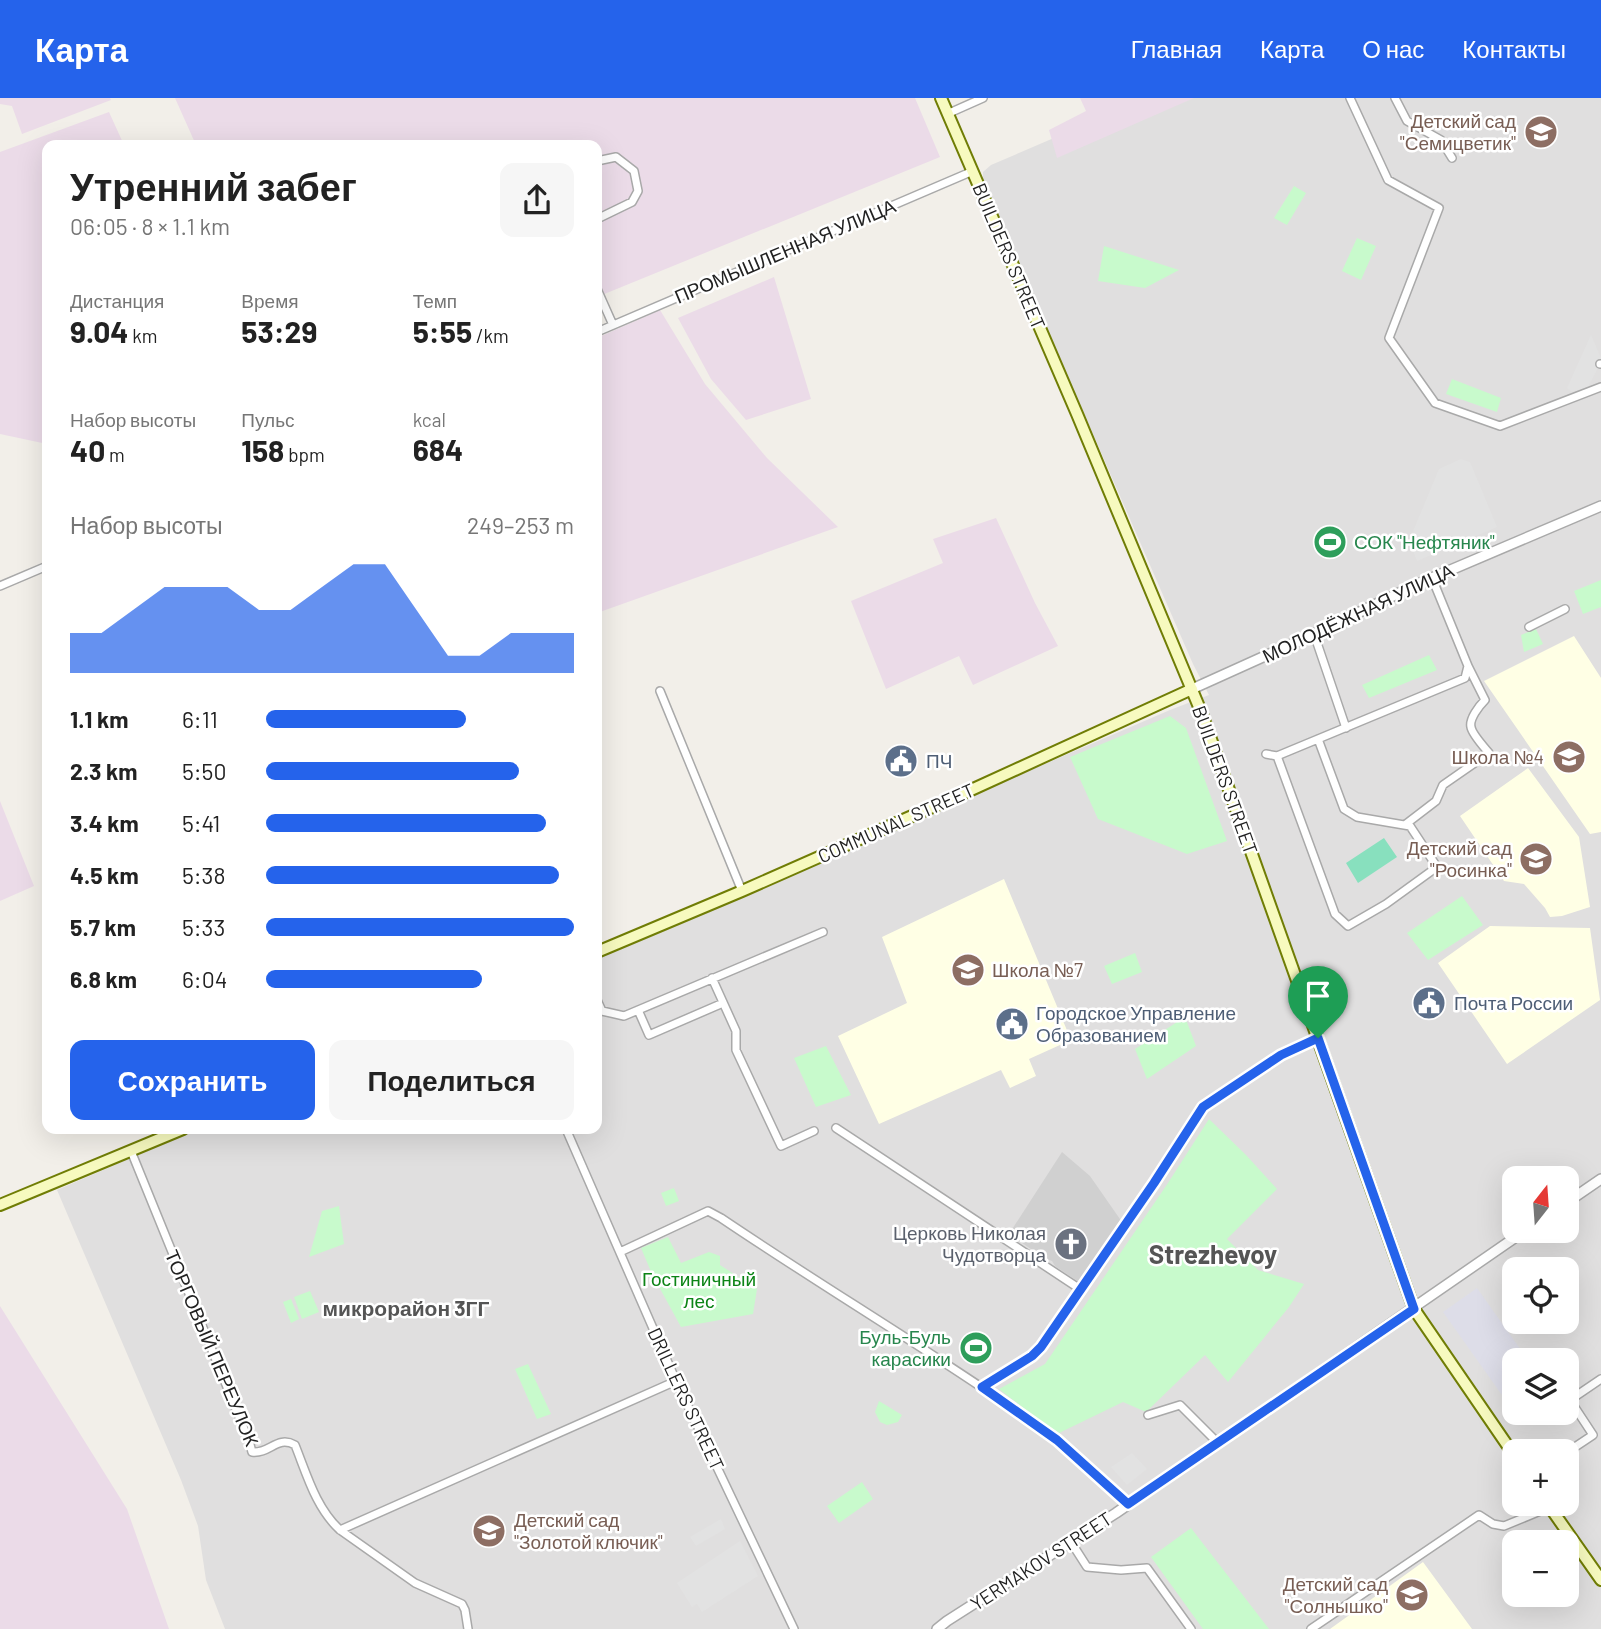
<!DOCTYPE html>
<html lang="ru">
<head>
<meta charset="utf-8">
<style>
	body { margin:0; font-family:Barlow,sans-serif; background:#f6f6f6; color:#222; height:100vh; display:flex; flex-direction:column; font-size:26px; white-space:nowrap }
	* { box-sizing:border-box; margin:0 }
	p { font-size:23px; color:#767676 }
	.icon { flex:none; width:38px; height:38px; fill:none; stroke:currentColor; stroke-width:2; stroke-linecap:round; stroke-linejoin:round }
	.map { position:relative; flex:1; overflow:hidden }
	.side { position:absolute; left:42px; top:42px; width:560px; height:994px; display:flex; flex-direction:column; background:#fff; border-radius:14px; box-shadow:0 7px 28px #0002 }
	.side>* { flex:none }
	.needle { width:46px; rotate:17deg }
	.tools { position:absolute; left:1502px; top:1068px; display:grid; gap:14px }
	.tools a { display:grid; place-items:center; width:77px; height:77px; border-radius:14px; background:#fff; box-shadow:0 7px 28px #0002; font-size:35px }
	.pin { position:absolute; display:grid; place-items:center; width:60px; height:60px; color:#fff; margin:-72px -30px; border-radius:50% 50% 50% 0; rotate:-45deg; box-shadow:0 0 7px #0007 }
	.pin .icon { rotate:45deg }
	.round { display:grid; place-items:center; flex:none; width:74px; height:74px; border-radius:14px; background:#f6f6f6 }
	.headline { display:flex; align-items:center; justify-content:space-between; height:119px; padding:0 28px }
	h1 { font-size:38px; font-weight:700; line-height:52px }
	.stats { display:grid; grid-template-columns:repeat(3,1fr); gap:10px; height:119px; padding:7px 28px }
	.stats div { display:grid; align-content:center }
	.stats b { font-size:30px; font-weight:700 }
	.stats small { font-size:19px; font-weight:400 }
	.stats p { font-size:19px }
	.chart { height:196px; padding:14px 28px }
	.chart p { display:flex; justify-content:space-between }
	.chart svg { width:100%; height:126px; margin-top:7px; fill:#2563eb; opacity:.7 }
	.cta { display:flex; gap:14px; margin-top:auto; padding:14px 28px }
	.cta a { flex:1; height:80px; border-radius:14px; background:#2563eb; color:#fff; font-size:28px; font-weight:700; line-height:80px; text-align:center }
	.cta a+a { background:#f6f6f6; color:#222 }
	ul { padding:0 28px; list-style:none; font-size:23px }
	li { display:grid; grid-template-columns:112px 84px 1fr; align-items:center; height:52px }
	li i { height:18px; border-radius:9px; background:#2563eb }
	header { display:flex; align-items:center; gap:42px; box-sizing:border-box; height:98px; padding:0 35px; background:#2563eb; color:#fff }
	header strong { font-size:33px }
	nav { display:flex; gap:38px; margin-inline-start:auto; font-size:24px }
	.map>svg:first-child { display:block }
	.residential { fill:#e0dfdf; fill-rule:evenodd }
	.industrial { fill:#ebdbe8 }
	.education { fill:#ffffe5 }
	.religious { fill:#d0d0d0 }
	.park { fill:#c8facc }
	.pitch { fill:#88e0be }
	.parking { fill:#e2e2e2 }
	.plaza { fill:#dddde8 }
	.lines { fill:none; stroke-linecap:round; stroke-linejoin:round }
	.minor-casing { stroke:#a9a9a9; stroke-width:10 }
	.tertiary-casing { stroke:#a9a9a9; stroke-width:12 }
	.secondary-casing { stroke:#707d05; stroke-width:14 }
	.minor { stroke:#fff; stroke-width:7 }
	.tertiary { stroke:#fff; stroke-width:9 }
	.secondary { stroke:#f7fabf; stroke-width:10 }
	.route-casing { stroke:#fff; stroke-width:14 }
	.route { stroke:#2563eb; stroke-width:9 }
	.labels { text-anchor:middle; stroke-width:5; stroke-linejoin:round; paint-order:stroke }
	.education-label { font-size:19px; fill:#785e54; stroke:#fff; text-anchor:end }
	.street-label { font-size:19px; fill:#222; stroke:#fff }
	.leisure-label { font-size:19px; fill:#27864d; stroke:#fff; text-anchor:start }
	.service-label { font-size:19px; fill:#4e5e75; stroke:#fff; text-anchor:start }
	.worship-label { font-size:19px; fill:#5b616d; stroke:#fff; text-anchor:end }
	.park-label { font-size:19px; fill:#0c8416; stroke:#fff }
	.neighbourhood-label { font-size:21px; font-weight:bold; fill:#555; stroke:#fff }
	.district-label { font-size:26px; font-weight:bold; fill:#555; stroke:#fff }
</style>
</head>
<body>
<header>
<strong>Карта</strong>
<nav><a>Главная</a><a>Карта</a><a>О нас</a><a>Контакты</a></nav>
</header>
<div class="map">
<svg width="1601" height="1531" viewBox="0 0 1601 1531">
	<rect width="100%" height="100%" fill="#f2efe9"/>
	<path class="residential" d="M1147,0h454v1531h-1376l-19,-49 -8,-54 -17,-46 -124,-290 141,-61h399v-172l573,-247 39,-15 -16,-31 -210,-483v-9l8,-7zM1514,1080h52v52h-52zM1514,1171h52v52h-52zM1514,1262h52v52h-52zM1514,1353h52v52h-52zM1514,1444h52v52h-52z"/>
	<path class="industrial" d="M0,0h110l1,2 -89,34 -10,-28 -12,-2z
		M175,0h740l25,59 -343,140v-152h-401z
		M1080,0h114l-137,60 -8,-28 37,-19z
		M109,14l15,33h-77v299l-47,-10v-282z
		M774,179l37,122 -65,21 -35,-41 -33,-61z
		M660,212l45,74 62,74 71,69 -241,86v-275z
		M996,420l39,85 23,43 -85,39 -14,-29 -73,33 -35,-88 92,-38 -10,-24z
		M0,703l34,85 -34,15z
		M0,1208l127,203 42,120h-169z"/>
	<path class="education" d="M1574,538l27,42v154l-11,2 -106,-153z
		M1528,670l51,69 11,70 -28,9 -12,1 -5,-9 -21,-24 -20,-3 -44,-65z
		M1004,781l67,161 -42,19 7,17 -26,12 -9,-18 -122,54 -41,-88 69,-33 -25,-66z
		M1490,828l100,2 10,72 -93,64 -69,-101z
		M1423,1464l49,67h-142z"/>
	<path class="religious" d="M1062,1054l28,24 32,46 -40,62 -27,-18 -3,-5 -8,-3 -35,-24z"/>
	<path class="park" d="M1294,88l12,7 -19,32 -13,-7z
		M1357,140l19,8 -15,34 -19,-9z
		M1104,148l75,24 -34,18 -47,-7z
		M1452,281l49,19 -4,14 -51,-18z
		M1601,482v27l-18,7 -9,-23z
		M1536,531l7,15 -19,8 -3,-17z
		M1429,557l8,15 -68,28 -7,-13z
		M1170,618l16,12 41,113 -40,13 -89,-35 -28,-62z
		M1462,798l21,29 -55,35 -21,-27z
		M1135,855l7,19 -30,12 -8,-18z
		M1185,919l11,29 -49,33 -12,-30z
		M826,948l25,49 -35,12 -22,-49z
		M1209,1021l37,36 31,34 -50,50 31,31 46,14 -15,23 -61,75 -23,-27 -59,57 -23,-10 -66,32 -58,-45 46,-25 123,-181z
		M674,1090l5,13 -13,5 -5,-13z
		M339,1108l5,38 -35,13 13,-46z
		M668,1139l13,26 28,-11 11,4v9l37,24 -4,25 -72,13 -29,-53 -11,-26z
		M310,1193l9,21 -17,7 -8,-22z
		M291,1201l8,20 -8,4 -8,-21z
		M528,1266l23,50 -14,5 -22,-50z
		M879,1303l23,14 -4,7 -11,3 -7,-3 -5,-10z
		M862,1384l11,17 -34,24 -12,-17z
		M1191,1430l78,101h-66l-52,-72z"/>
	<path class="pitch" d="M1384,740l13,19 -39,26 -12,-20z
		M974,1236l15,10 -12,18 -15,-9z"/>
	<path class="parking" d="M1591,237l10,23 -1,6 -12,23 -16,5 -5,-4z
		M1461,361l9,3 27,65 -80,34 -8,-20 30,-72z
		M1132,1355l15,16 -20,16 -16,-18z
		M721,1421l4,10 -29,17 -6,-9z
		M740,1443l18,35 -56,36 -5,-8 -5,3 -15,-24z"/>
	<path class="plaza" d="M1477,1190l51,72h-14v52l-71,-100z"/>
	<g class="lines">
		<defs>
			<path id="minor" d="M1350,0l38,82 51,28 -50,130 46,65 65,23 101,-39
				M1395,0l12,23 34,19 11,18
				M947,16l36,-16
				M597,63l19,-4 18,14 4,20 -6,11 -35,17
				M597,191l16,36
				M597,234l376,-161
				M1600,266h1
				M0,488l47,-20
				M1529,529l36,-18
				M1314,536l32,94
				M660,593l82,200
				M1318,641l26,70 13,8 53,9 27,41 -51,37 -38,22 -13,-12 -58,-158 188,-78 3,-12 -36,-88
				M1266,656l11,2
				M1406,726l30,-23 7,-16 46,-32c-5,-6 -17,-19 -18,-26 -2,-8 8,-21 14,-27l-17,-34
				M712,880l24,53v19l45,96 33,-15
				M597,902l5,11 22,5 199,-84
				M638,912l11,25 74,-32
				M836,1030l244,161
				M566,1031l110,252 118,248
				M131,1053l118,290 3,11c18,2 25,-17 43,-7 12,30 21,63 45,85l75,53 47,21 3,6 3,19
				M620,1154l88,-41 13,7c71,48 144,93 216,140 67,44 135,87 191,146
				M982,1289l50,-31 9,-9 113,-164 49,-76 78,-52 37,-17
				M1148,1317l32,-10 38,38
				M1566,1355l27,-18 -23,-35 31,-21
				M340,1432l336,-149
				M1071,1444l16,25 34,3 26,-2 44,61
				M1311,1531l168,-114 14,9 11,2 46,-19"/>
			<path id="tertiary" d="M1192,591l122,-55 106,-51 181,-77
				M1566,1105l35,-24
				M937,1531l10,-8 169,-108 410,-283"/>
			<path id="secondary" d="M941,0l136,316 125,300 212,595 100,146
				M597,854l145,-61 229,-101 221,-101
				M0,1107l183,-76
				M1547,1405l54,77"/>
		</defs>
		<use href="#minor" class="minor-casing"/>
		<use href="#tertiary" class="tertiary-casing"/>
		<use href="#secondary" class="secondary-casing"/>
		<use href="#minor" class="minor"/>
		<use href="#tertiary" class="tertiary"/>
		<use href="#secondary" class="secondary"/>
	</g>
	<g class="lines">
		<defs>
			<path id="route" d="M1318,940l96,271 -286,195 -71,-64 -75,-53 50,-31 9,-9 113,-164 49,-76 78,-52z"/>
		</defs>
		<use href="#route" class="route-casing"/>
		<use href="#route" class="route"/>
	</g>
	<defs>
		<symbol id="school-disc" viewBox="-11 -11 22 22"><circle r="9.5" fill="#8d6e63" stroke="#fff"/><path d="M0-5L7-2L0 1L-7-2ZM-4 1L0 2.5L4 1V4Q0 6-4 4Z" fill="#fff"/></symbol>
		<symbol id="stadium-disc" viewBox="-11 -11 22 22"><circle r="9.5" fill="#2e9e5b" stroke="#fff"/><path d="M0-5a6.5 5 0 1 0 0 10a6.5 5 0 1 0 0-10ZM-3.5-1.8h7v3.6h-7Z" fill="#fff"/></symbol>
		<symbol id="civic-disc" viewBox="-11 -11 22 22"><circle r="9.5" fill="#5c6f8a" stroke="#fff"/><path d="M-.6-6.5H3V-4.5H.6V-3L4-1V1h2V6H-6V1h2V-1L-.6-3ZM-1.2 2.5V6h2.4V2.5Z" fill="#fff"/></symbol>
		<symbol id="church-disc" viewBox="-11 -11 22 22"><circle r="9.5" fill="#6b7280" stroke="#fff"/><path d="M-1.2-6h2.4v3.5h3.3v2.4h-3.3V6h-2.4V-.1h-3.3v-2.4h3.3Z" fill="#fff"/></symbol>
	</defs>
	<g fill-rule="evenodd">
		<use href="#school-disc" x="1522" y="15" width="38" height="38"/>
		<use href="#stadium-disc" x="1311" y="425" width="38" height="38"/>
		<use href="#school-disc" x="1550" y="640" width="38" height="38"/>
		<use href="#civic-disc" x="882" y="644" width="38" height="38"/>
		<use href="#school-disc" x="1517" y="742" width="38" height="38"/>
		<use href="#school-disc" x="949" y="853" width="38" height="38"/>
		<use href="#civic-disc" x="1410" y="886" width="38" height="38"/>
		<use href="#civic-disc" x="993" y="907" width="38" height="38"/>
		<use href="#church-disc" x="1052" y="1127" width="38" height="38"/>
		<use href="#stadium-disc" x="957" y="1231" width="38" height="38"/>
		<use href="#school-disc" x="470" y="1414" width="38" height="38"/>
		<use href="#school-disc" x="1393" y="1478" width="38" height="38"/>
	</g>
	<g class="labels">
		<g class="education-label">
			<text x="1516" y="30">Детский сад<tspan x="1516" dy="22">"Семицветик"</tspan></text>
			<text x="1544" y="666">Школа №4</text>
			<text x="1512" y="757">Детский сад<tspan x="1512" dy="22">"Росинка"</tspan></text>
			<text x="992" y="879" text-anchor="start">Школа №7</text>
			<text x="514" y="1429" text-anchor="start">Детский сад<tspan x="514" dy="22">"Золотой ключик"</tspan></text>
			<text x="1388" y="1493">Детский сад<tspan x="1388" dy="22">"Солнышко"</tspan></text>
		</g>
		<g class="street-label">
			<text transform="translate(785 153) rotate(-23)" y="7">ПРОМЫШЛЕННАЯ УЛИЦА</text>
			<text transform="translate(1009 158) rotate(67)" y="7">BUILDERS STREET</text>
			<text transform="translate(1358 515) rotate(-25)" y="7">МОЛОДЁЖНАЯ УЛИЦА</text>
			<text transform="translate(1225 682) rotate(70)" y="7">BUILDERS STREET</text>
			<text transform="translate(896 725) rotate(-24)" y="7">COMMUNAL STREET</text>
			<text transform="translate(212 1250) rotate(67)" y="7">ТОРГОВЫЙ ПЕРЕУЛОК</text>
			<text transform="translate(686 1301) rotate(65)" y="7">DRILLERS STREET</text>
			<text transform="translate(1041 1463) rotate(-33)" y="7">YERMAKOV STREET</text>
		</g>
		<g class="leisure-label">
			<text x="1354" y="451">СОК "Нефтяник"</text>
			<text x="951" y="1246" text-anchor="end">Буль-Буль<tspan x="951" dy="22">карасики</tspan></text>
		</g>
		<g class="service-label">
			<text x="926" y="670">ПЧ</text>
			<text x="1454" y="912">Почта России</text>
			<text x="1036" y="922">Городское Управление<tspan x="1036" dy="22">Образованием</tspan></text>
		</g>
		<g class="worship-label">
			<text x="1046" y="1142">Церковь Николая<tspan x="1046" dy="22">Чудотворца</tspan></text>
		</g>
		<g class="park-label">
			<text x="699" y="1188">Гостиничный<tspan x="699" dy="22">лес</tspan></text>
		</g>
		<g class="neighbourhood-label">
			<text x="406" y="1218">микрорайон 3ГГ</text>
		</g>
		<g class="district-label">
			<text x="1213" y="1166">Strezhevoy</text>
		</g>
	</g>
</svg>
<div class="tools">
<a><svg class="needle" viewBox="-14 -14 28 28"><path d="M0-13l5 13h-10z" fill="#e53935"/><path d="M0 13l5-13h-10z" fill="#767676"/></svg></a>
<a><svg class="icon" aria-label="locate" viewBox="0 0 24 24"><circle cx="12" cy="12" r="6"/><path d="M12 2v4M12 18v4M2 12h4M18 12h4"/></svg></a>
<a><svg class="icon" aria-label="layers" viewBox="0 0 24 24"><path d="M12 4l9 5-9 5-9-5zM3 14l9 5 9-5"/></svg></a>
<a>+</a>
<a>−</a>
</div>
<div class="pin" style="left:1318px;top:940px;background:#1e9e55"><svg class="icon" aria-label="arrive" viewBox="0 0 24 24"><path d="M6 21V4h12l-3 4 3 4H6"/></svg></div>
<section class="side">
<div class="headline"><div><h1>Утренний забег</h1><p>06:05 · 8 × 1.1 km</p></div><a class="round"><svg class="icon" aria-label="share" viewBox="0 0 24 24"><path d="M12 15V3M7 8l5-5 5 5M5 13v7h14v-7"/></svg></a></div>
<div class="stats">
<div><p>Дистанция</p><b>9.04<small> km</small></b></div>
<div><p>Время</p><b>53:29</b></div>
<div><p>Темп</p><b>5:55<small> /km</small></b></div>
</div>
<div class="stats">
<div><p>Набор высоты</p><b>40<small> m</small></b></div>
<div><p>Пульс</p><b>158<small> bpm</small></b></div>
<div><p>kcal</p><b>684</b></div>
</div>
<div class="chart"><p><span>Набор высоты</span>249–253 m</p>
<svg viewBox="0 0 160 44" preserveAspectRatio="none"><path d="M0 44V30L10 30L20 22L30 14L40 14L50 14L60 22L70 22L80 14L90 6L100 6L110 22L120 38L130 38L140 30L150 30L160 30V44z"/></svg>
</div>
<ul>
<li><b>1.1 km</b>6:11<i style="width:65%"></i></li>
<li><b>2.3 km</b>5:50<i style="width:82%"></i></li>
<li><b>3.4 km</b>5:41<i style="width:91%"></i></li>
<li><b>4.5 km</b>5:38<i style="width:95%"></i></li>
<li><b>5.7 km</b>5:33<i style="width:100%"></i></li>
<li><b>6.8 km</b>6:04<i style="width:70%"></i></li>
</ul>
<div class="cta"><a>Сохранить</a><a>Поделиться</a></div>
</section>
</div>
</body>
</html>
